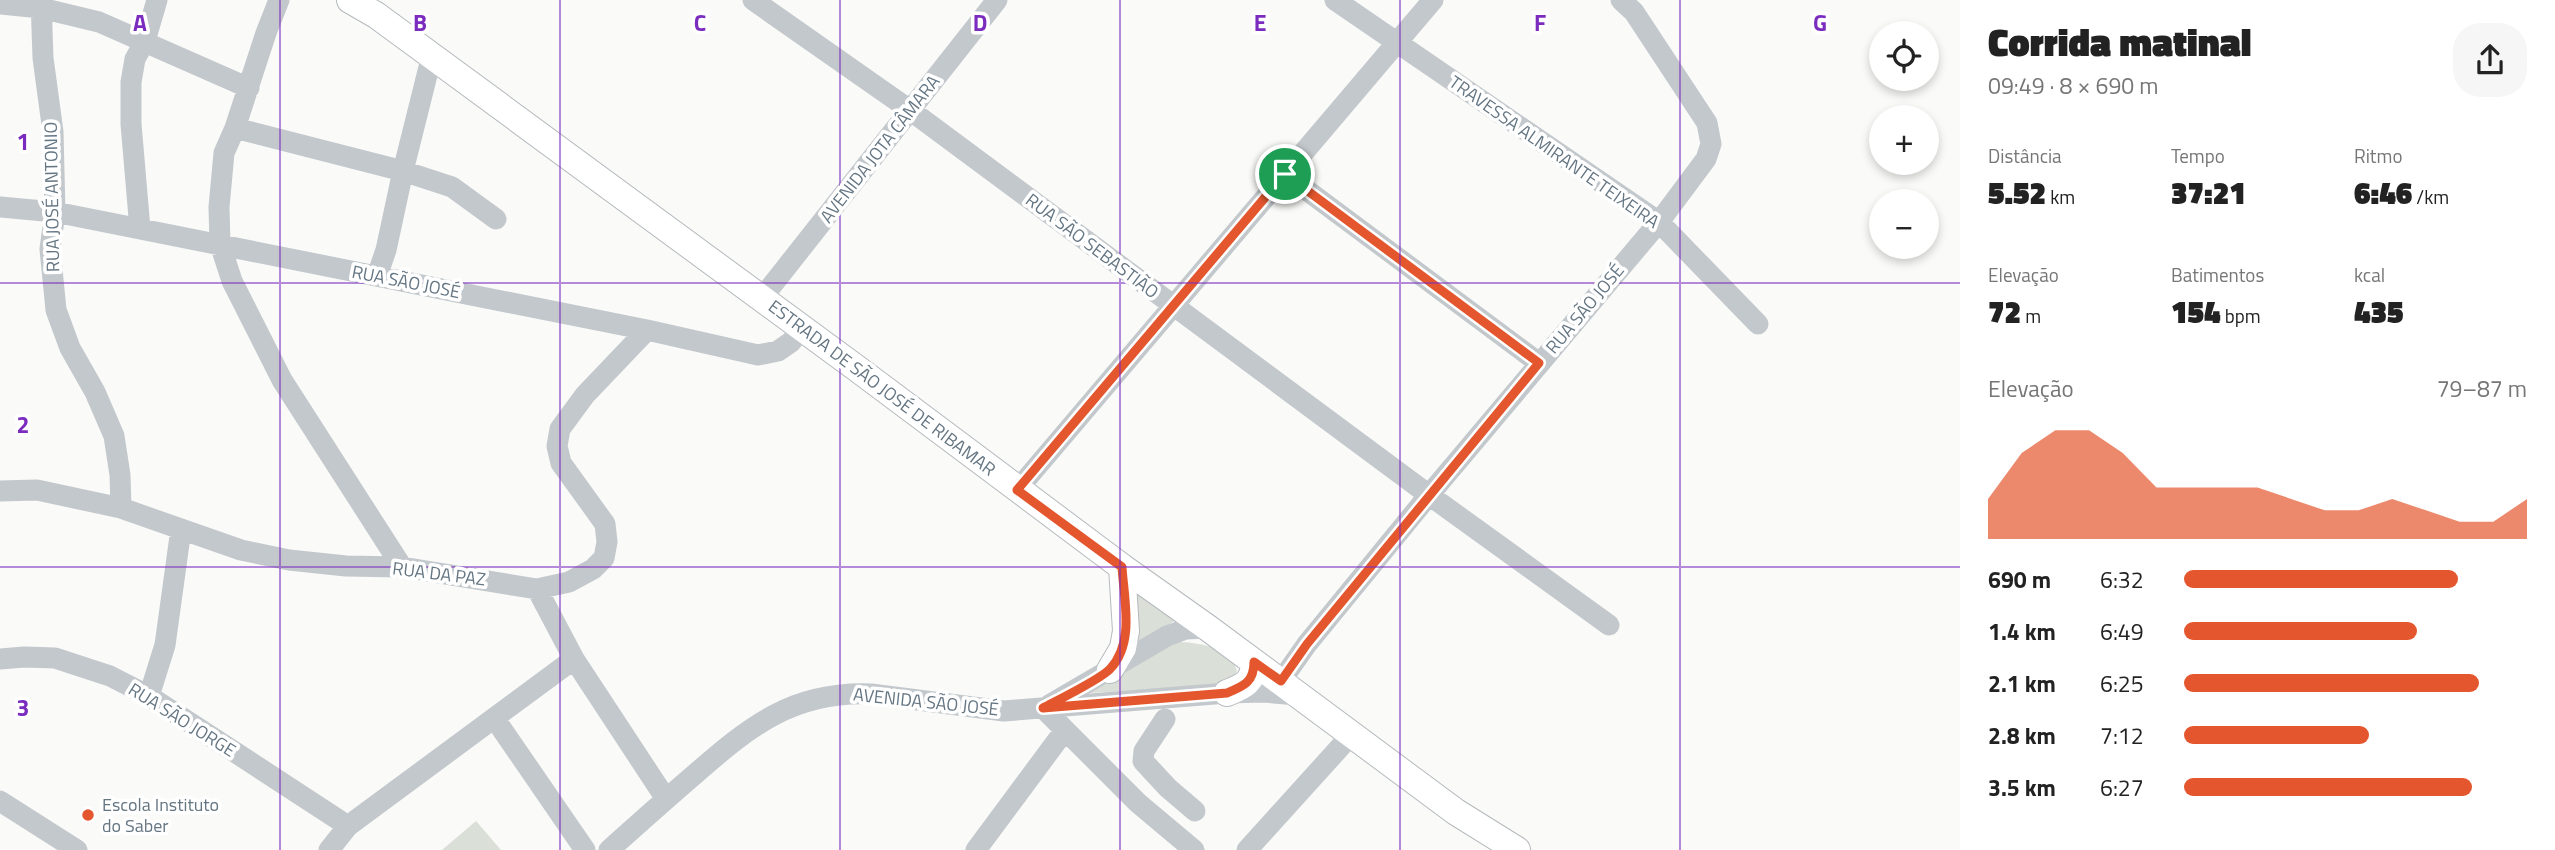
<!DOCTYPE html>
<html lang="pt">
<head>
<meta charset="utf-8">
<style>
	body { margin:0; font-family:"Titillium Web",sans-serif; background:#f6f6f6; color:#222; height:100vh; display:flex; flex-direction:column; font-size:26px; white-space:nowrap }
	* { box-sizing:border-box; margin:0 }
	p { font-size:23px; color:#767676 }
	.icon { flex:none; width:38px; height:38px; fill:none; stroke:currentColor; stroke-width:2; stroke-linecap:round; stroke-linejoin:round }
	.map { position:relative; flex:1; overflow:hidden }
	.details { display:flex; flex-direction:column; background:#fff; width:595px }
	.details>* { flex:none }
	.tools { position:absolute; left:1869px; top:21px; display:grid; gap:14px }
	.tools a { display:grid; place-items:center; width:70px; height:70px; border-radius:50%; background:#fff; box-shadow:0 4px 10px #0003; font-size:35px }
	.pin { position:absolute; display:grid; place-items:center; width:60px; height:60px; color:#fff; margin:-30px; border:4px solid #fff; border-radius:50%; box-shadow:0 2px 7px #0007 }
	.round { display:grid; place-items:center; flex:none; width:74px; height:74px; border-radius:28px; background:#f6f6f6 }
	.summary { display:flex; align-items:center; justify-content:space-between; height:119px; padding:0 28px }
	h1 { font-size:38px; font-weight:800; line-height:52px }
	.figures { display:grid; grid-template-columns:repeat(3,1fr); gap:10px; height:119px; padding:7px 28px }
	.figures div { display:grid; align-content:center }
	.figures b { font-size:30px; font-weight:800 }
	.figures small { font-size:19px; font-weight:400 }
	.figures p { font-size:19px }
	.chart { height:196px; padding:14px 28px }
	.chart p { display:flex; justify-content:space-between }
	.chart svg { width:100%; height:126px; margin-top:7px; fill:#e4572e; opacity:.7 }
	ul { padding:0 28px; list-style:none; font-size:23px }
	li { display:grid; grid-template-columns:112px 84px 1fr; align-items:center; height:52px }
	li i { height:18px; border-radius:9px; background:#e4572e }
	main { display:flex; flex:1; min-height:0 }
	.map>svg:first-child { display:block }
	.green { fill:#dadfd7 }
	.lines { fill:none; stroke-linecap:round; stroke-linejoin:round }
	.major-casing { stroke:#b5babe; stroke-width:28 }
	.minor { stroke:#c3c8cc; stroke-width:21 }
	.major { stroke:#fff; stroke-width:26 }
	.route-casing { stroke:#fff; stroke-width:14 }
	.route { stroke:#e4572e; stroke-width:9 }
	.grid { fill:none; stroke:#7b2cbf; stroke-width:2; stroke-opacity:0.55 }
	.poi-dot { fill:#e4572e; stroke:#fff; stroke-width:2.5 }
	.labels { text-anchor:middle; stroke-width:7; stroke-linejoin:round; paint-order:stroke }
	.street-label { font-size:18px; fill:#657683; stroke:#fff }
	.poi-label { font-size:18px; fill:#657683; stroke:#fff; text-anchor:start }
	.grid-label { font-size:23px; text-anchor:middle; font-weight:bold; fill:#7b2cbf; stroke:#fff; stroke-width:7; stroke-linejoin:round; paint-order:stroke }
</style>
</head>
<body>
<main>
<div class="map">
<svg width="1960" height="850" viewBox="0 0 1960 850">
	<rect width="100%" height="100%" fill="#fafaf8"/>
	<path class="green" d="M1131,589l45,31 -46,29z
		M1176,642c21,0 55,5 61,29l-7,11 -13,5 -130,6z
		M476,821l25,29h-59z"/>
	<g class="lines">
		<defs>
			<path id="major" d="M350,0l26,15 483,355 263,197 86,61 248,184 61,38
				M1110,670l13,-22 3,-17 -4,-64
				M1227,693c17,-7 27,-11 27,-31"/>
		</defs>
		<use href="#major" class="major-casing"/>
		<path class="minor" d="M41,0l2,58 10,74 2,80 -5,37 6,61 14,38 25,44 19,44 6,39 1,33
			M279,0l-13,33 -31,95 -11,25 -5,54 1,37 12,37 50,99 120,187
			M753,0l157,110 519,385 180,130
			M1335,0l324,222 99,102
			M0,4l41,4 58,14 150,66
			M235,128l168,43 49,16 44,32
			M1285,174l254,189
			M0,207l55,5 592,118 111,25 20,-4 13,-9 11,-14
			M140,229l-9,-105v-42l4,-23 10,-18 12,-41
			M377,276l9,-26 17,-79 29,-116
			M762,298l235,-298
			M1017,490l416,-490
			M0,491l37,-1 84,18 120,42 48,10 57,6 56,1 135,22 32,-7 24,-13 11,-11 3,-16 -2,-18 -44,-61 -4,-17 3,-17 25,-34 62,-65
			M0,659l24,-2 31,1 55,18 39,20 199,130
			M574,659l92,140
			M1281,681l26,-37 122,-149 230,-273 47,-63 5,-15 -4,-21 -73,-111 -13,-12
			M149,696l16,-51 16,-116
			M1049,705l118,-69 19,-7 22,-1
			M1043,708l95,95 56,47
			M495,719l90,131
			M1165,719l-21,32 -1,10 25,27 27,23
			M0,801l77,49
			M329,850l19,-24 226,-167 -37,-70
			M609,850c28,-25 57,-51 85,-75 56,-49 99,-84 177,-81l133,17 223,-18 36,-1 35,3
			M976,850l89,-120
			M1247,850l105,-116"/>
		<use href="#major" class="major"/>
	</g>
	<g class="lines">
		<defs>
			<path id="route" d="M1285,174l254,189 -232,281 -26,37 -27,-19c0,20 -10,24 -27,31l-184,15c15,-8 58,-29 67,-39 25,-26 14,-69 12,-102l-105,-77z"/>
		</defs>
		<use href="#route" class="route-casing"/>
		<use href="#route" class="route"/>
	</g>
	<path class="grid" d="M280,0v850M560,0v850M840,0v850M1120,0v850M1400,0v850M1680,0v850M0,283h1960M0,567h1960"/>
	<circle class="poi-dot" cx="88" cy="815" r="7"/>
	<g class="labels">
		<g class="street-label">
			<text transform="translate(880 149) rotate(-52)" y="6">AVENIDA JOTA CÂMARA</text>
			<text transform="translate(1554 152) rotate(35)" y="6">TRAVESSA ALMIRANTE TEIXEIRA</text>
			<text transform="translate(52 197) rotate(-91)" y="6">RUA JOSÉ ANTONIO</text>
			<text transform="translate(1092 246) rotate(37)" y="6">RUA SÃO SEBASTIÃO</text>
			<text transform="translate(406 282) rotate(11)" y="6">RUA SÃO JOSÉ</text>
			<text transform="translate(1585 309) rotate(-50)" y="6">RUA SÃO JOSÉ</text>
			<text transform="translate(882 388) rotate(37)" y="6">ESTRADA DE SÃO JOSÉ DE RIBAMAR</text>
			<text transform="translate(439 574) rotate(7)" y="6">RUA DA PAZ</text>
			<text transform="translate(926 702) rotate(6)" y="6">AVENIDA SÃO JOSÉ</text>
			<text transform="translate(182 720) rotate(32)" y="6">RUA SÃO JORGE</text>
		</g>
		<g class="poi-label">
			<text x="102" y="811">Escola Instituto<tspan x="102" dy="21">do Saber</tspan></text>
		</g>
	</g>
	<g class="grid-label">
		<text x="140" y="31">A</text>
		<text x="420" y="31">B</text>
		<text x="700" y="31">C</text>
		<text x="980" y="31">D</text>
		<text x="1260" y="31">E</text>
		<text x="1540" y="31">F</text>
		<text x="1820" y="31">G</text>
		<text x="23" y="150">1</text>
		<text x="23" y="433">2</text>
		<text x="23" y="716">3</text>
	</g>
</svg>
<div class="tools">
<a><svg class="icon" aria-label="locate" viewBox="0 0 24 24"><circle cx="12" cy="12" r="6"/><path d="M12 2v4M12 18v4M2 12h4M18 12h4"/></svg></a>
<a>+</a>
<a>−</a>
</div>
<div class="pin" style="left:1285px;top:174px;background:#1e9e55"><svg class="icon" aria-label="arrive" viewBox="0 0 24 24"><path d="M6 21V4h12l-3 4 3 4H6"/></svg></div>
</div>
<section class="details">
<div class="summary"><div><h1>Corrida matinal</h1><p>09:49 · 8 × 690 m</p></div><a class="round"><svg class="icon" aria-label="share" viewBox="0 0 24 24"><path d="M12 15V3M7 8l5-5 5 5M5 13v7h14v-7"/></svg></a></div>
<div class="figures">
<div><p>Distância</p><b>5.52<small> km</small></b></div>
<div><p>Tempo</p><b>37:21</b></div>
<div><p>Ritmo</p><b>6:46<small> /km</small></b></div>
</div>
<div class="figures">
<div><p>Elevação</p><b>72<small> m</small></b></div>
<div><p>Batimentos</p><b>154<small> bpm</small></b></div>
<div><p>kcal</p><b>435</b></div>
</div>
<div class="chart"><p><span>Elevação</span>79–87 m</p>
<svg viewBox="0 0 160 44" preserveAspectRatio="none"><path d="M0 44V30L10 14L20 6L30 6L40 14L50 26L60 26L70 26L80 26L90 30L100 34L110 34L120 30L130 34L140 38L150 38L160 30V44z"/></svg>
</div>
<ul>
<li><b>690 m</b>6:32<i style="width:80%"></i></li>
<li><b>1.4 km</b>6:49<i style="width:68%"></i></li>
<li><b>2.1 km</b>6:25<i style="width:86%"></i></li>
<li><b>2.8 km</b>7:12<i style="width:54%"></i></li>
<li><b>3.5 km</b>6:27<i style="width:84%"></i></li>
</ul>
</section>
</main>
</body>
</html>
